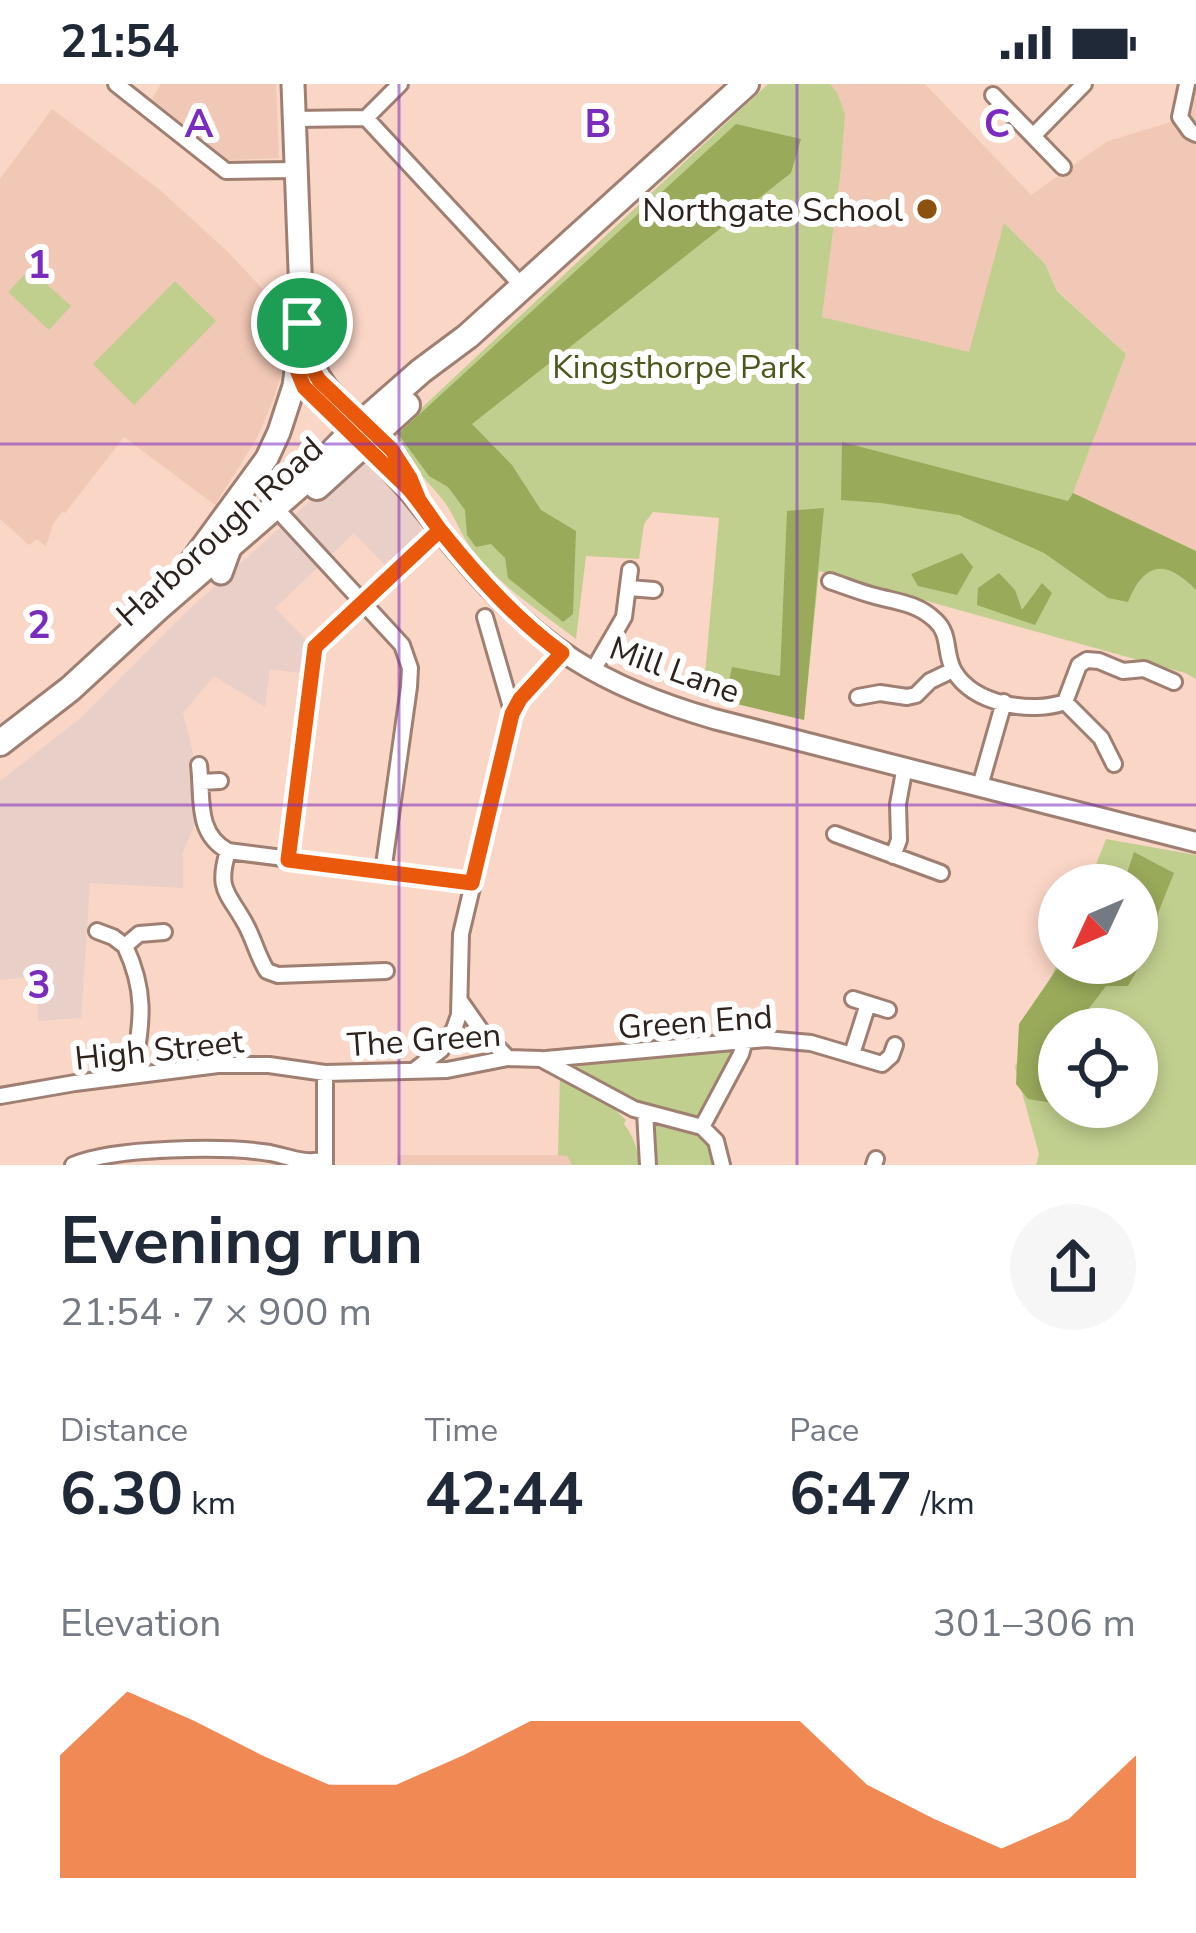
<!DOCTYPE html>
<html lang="en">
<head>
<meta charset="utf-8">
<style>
	body { margin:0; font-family:"Nunito Sans",sans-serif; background:#f6f6f7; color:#1f2937; height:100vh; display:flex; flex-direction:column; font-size:45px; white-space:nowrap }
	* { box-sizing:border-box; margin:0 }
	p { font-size:39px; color:#747a83 }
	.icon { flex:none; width:66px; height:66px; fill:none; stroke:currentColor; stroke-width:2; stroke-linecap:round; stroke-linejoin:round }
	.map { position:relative; height:1081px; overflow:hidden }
	.sheet { display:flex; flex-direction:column; background:#fff; flex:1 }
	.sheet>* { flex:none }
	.needle { width:78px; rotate:226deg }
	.fabs { position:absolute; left:1038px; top:780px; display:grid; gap:24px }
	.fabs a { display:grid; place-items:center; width:120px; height:120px; border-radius:50%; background:#fff; box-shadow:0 6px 18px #0003; font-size:60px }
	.pin { position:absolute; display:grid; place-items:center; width:102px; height:102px; color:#fff; margin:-51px; border:6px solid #fff; border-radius:50%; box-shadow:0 3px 12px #0007 }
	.round { display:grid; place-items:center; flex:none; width:126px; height:126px; border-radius:63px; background:#f6f6f7 }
	.head { display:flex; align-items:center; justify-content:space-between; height:204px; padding:0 60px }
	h1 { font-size:66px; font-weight:700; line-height:90px }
	.figures { display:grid; grid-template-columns:repeat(3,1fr); gap:18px; height:204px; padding:12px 60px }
	.figures div { display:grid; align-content:center }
	.figures b { font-size:60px; font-weight:700 }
	.figures small { font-size:33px; font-weight:400 }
	.figures p { font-size:33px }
	.chart { height:336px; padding:24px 60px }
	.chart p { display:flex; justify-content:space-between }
	.chart svg { width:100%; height:216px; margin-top:12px; fill:#ea580c; opacity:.7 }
	.status { display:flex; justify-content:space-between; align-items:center; height:84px; padding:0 60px; background:#fff; direction:ltr }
	.status svg { height:33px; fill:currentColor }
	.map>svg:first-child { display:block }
	.commercial { fill:#e8cfc8 }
	.built { fill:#f1c7b5 }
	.green { fill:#c0cf8e; fill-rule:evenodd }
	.forest { fill:#99aa5b }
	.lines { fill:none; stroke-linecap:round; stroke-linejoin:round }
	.street-casing { stroke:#9f7f71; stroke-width:20 }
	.secondary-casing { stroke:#9f7f71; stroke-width:24 }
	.primary-casing { stroke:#9f7f71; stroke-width:27 }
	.highway-casing { stroke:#9f7f71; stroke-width:30 }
	.street { stroke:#fff; stroke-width:14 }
	.secondary { stroke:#fff; stroke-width:18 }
	.primary { stroke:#fff; stroke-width:21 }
	.highway { stroke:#fff; stroke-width:24 }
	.route-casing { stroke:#fff; stroke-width:24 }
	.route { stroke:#ea580c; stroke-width:15 }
	.grid { fill:none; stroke:#7b2cbf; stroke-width:3; stroke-opacity:0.55 }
	.poi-dot { fill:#8d510f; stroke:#fff; stroke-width:4.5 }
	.labels { text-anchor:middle; stroke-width:12; stroke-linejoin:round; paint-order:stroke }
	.poi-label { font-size:33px; fill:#2e221c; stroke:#fff; text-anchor:end }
	.park-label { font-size:33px; fill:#4c571e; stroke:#fff }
	.street-label { font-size:33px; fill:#2e221c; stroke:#fff }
	.grid-label { font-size:39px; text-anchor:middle; font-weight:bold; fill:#7b2cbf; stroke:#fff; stroke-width:12; stroke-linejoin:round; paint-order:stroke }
</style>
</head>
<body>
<div class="status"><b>21:54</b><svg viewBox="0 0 49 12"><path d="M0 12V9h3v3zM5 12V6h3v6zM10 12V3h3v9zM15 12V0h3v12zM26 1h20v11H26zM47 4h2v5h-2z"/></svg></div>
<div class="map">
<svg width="1196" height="1081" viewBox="0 0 1196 1081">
	<rect width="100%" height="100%" fill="#fad6c6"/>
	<path class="commercial" d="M364,373l31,28 24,38 2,8 -3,7 -31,29 -33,-34 -79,75 30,31 -4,34 -31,-4 -5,38 -51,-31 -31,37 10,40 2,71 -12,28v36l-93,-5 -9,135 -43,3 -1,-40 -5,-5 -32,4v-199l77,-60 106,-106 174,-156z"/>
	<path class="built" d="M161,0h115l3,74 -51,2 -76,-61z
		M830,0h95l106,111 77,-54 80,-24 8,-31v472l-123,-65 53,-139 -69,-64 -12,-26 -40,-40 -35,129 -148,-36 19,-147 4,-55 -8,-23z
		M52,25l108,81 67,61 58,62 2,18 -3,34 -10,33 -17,40 -42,67 -91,-68 -59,76 -3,-1 -9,12 -7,23 -9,-8 -8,6 -29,-26v-340z
		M398,1071h169l5,10h-174z"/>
	<path class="green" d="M768,0h62l7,8 8,22 -4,56 -19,147 147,35 35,-129 41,41 12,27 69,63 -53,139 123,65v121l-11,-6 -366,-102 -15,149 -101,-24 16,-178 -66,-6 -9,12 -5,35 -53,-3 -10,83c-36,-28 -78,-54 -105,-91 -11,-15 -17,-34 -28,-48 -16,-21 -43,-42 -46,-69z
		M30,185l41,37 -22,24 -41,-38z
		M175,197l41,40 -82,84 -41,-41z
		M1106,755l90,16v310h-160l3,-11 -24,-87 44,-109v5h78v-78h-49zM1059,945h78v78h-78z
		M727,964l5,2v6l-34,63 -49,-11 -82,-43 1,-2z
		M560,992l35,15 31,29 -2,4c10,13 13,24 16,41h-68l-5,-9 -9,-1z
		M658,1035c26,8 56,14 57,46h-63v-39z"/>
	<path class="forest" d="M736,40l65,15 -10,34 -319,251 40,41 29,45 35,21 -3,83 -10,8 -55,-44 -3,-20 -14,-14 -15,3 -9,-12 -2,-25 -17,-23 -19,-11 -31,-42z
		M842,358l226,59 5,-8 123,58v39c-30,-31 -51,-29 -68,12l-20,-4 -64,-45 -85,-38 -78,-12 -40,-3z
		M824,424l-20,212 -79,-19 7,-34 48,9 7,-165z
		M962,469l11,14 -16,28 -39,-9 -7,-12z
		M999,489l16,17 7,20 20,-27 10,10 -17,32 -58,-20 1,-17z
		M1134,768l40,21 -20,50 4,10 -30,53h-22l-28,37 3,6h-22v75l-31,-5 -12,-15 3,-60 42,-61h76v-78h-14z"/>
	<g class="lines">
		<defs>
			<path id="street" d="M116,0l110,87 70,-1
				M1187,0l-7,33 10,14 6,3
				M993,11l70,72
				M366,34l157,169
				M366,34l34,-34
				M294,35l72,-1
				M1033,52l51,-52
				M284,433l118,128 8,23 -1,19 -26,185
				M830,497c15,5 29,11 45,15 22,6 42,7 60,24 16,14 9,34 19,51 20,34 78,43 111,31l14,-37 8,-5 12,1 24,10 21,-2 30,13
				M629,504l25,2
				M485,533l28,97
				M592,588l32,-55 6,-47
				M858,613l22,-4 27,4 9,-2 14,-14 23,-11
				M1065,618l36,36 13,26
				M199,681c4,33 -4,68 29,86l244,31
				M201,698l19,-1
				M980,702l24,-84
				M835,750l106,39
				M228,767c-12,40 0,41 18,74 8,15 12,32 21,46l11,4 108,-4
				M893,772l6,-16 -1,-36 7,-38
				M288,776l27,-213 125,-117
				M97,847l16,6 12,9 14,-12 25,-2
				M125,862c23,49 16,78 8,129
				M853,915l35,11
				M461,918l21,30 26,26
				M852,970l16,-50
				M546,975l220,-20 45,4 71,21 9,-8 4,-11
				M416,985l25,-19 13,-21 5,-14 2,-81 52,-220 7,-15 42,-46
				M325,989v91
				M0,1012l75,-13 143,-18h51l56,8 122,-3 61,-12 33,1 93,50 68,18 14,14 6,24
				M645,1028l3,53
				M702,1043l39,-73 4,-14
				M73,1081c40,-18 153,-19 197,-12 20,4 35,12 55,6
				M874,1081l2,-6"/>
			<path id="secondary" d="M364,351l11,-1 17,16 18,29
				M364,361c39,35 64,72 97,111 75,90 141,131 253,163l482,123"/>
			<path id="primary" d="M306,258c10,47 35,61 69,92
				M221,489l12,-33
				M172,504l95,-130 12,-26 15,-46 8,-63 -9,-239"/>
			<path id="highway" d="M317,403l90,-82
				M0,659l70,-54 88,-81 142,-123 56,-57 65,-57 47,-35 278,-252"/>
		</defs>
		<use href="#street" class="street-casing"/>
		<use href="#secondary" class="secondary-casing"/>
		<use href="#primary" class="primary-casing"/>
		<use href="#highway" class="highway-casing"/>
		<use href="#street" class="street"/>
		<use href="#secondary" class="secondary"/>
		<use href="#primary" class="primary"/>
		<use href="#highway" class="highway"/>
	</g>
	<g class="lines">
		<defs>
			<path id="route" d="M302,239l8,42 9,15 73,70 18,28 9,22 21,30 -125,117 -27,213 184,23 40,-169 8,-15 42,-46c-45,-33 -82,-74 -117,-117 -13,-15 -23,-32 -36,-47l-105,-102 -7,-17 5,-47"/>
		</defs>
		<use href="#route" class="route-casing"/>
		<use href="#route" class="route"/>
	</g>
	<path class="grid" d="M399,0v1081M797,0v1081M0,360h1196M0,721h1196"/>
	<circle class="poi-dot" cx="927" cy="125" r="12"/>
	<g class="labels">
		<g class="poi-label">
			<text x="903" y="137">Northgate School</text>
		</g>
		<g class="park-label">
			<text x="679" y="294">Kingsthorpe Park</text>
		</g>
		<g class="street-label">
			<text transform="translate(219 447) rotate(-42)" y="12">Harborough Road</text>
			<text transform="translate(675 585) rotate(20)" y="12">Mill Lane</text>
			<text transform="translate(695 937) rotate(-4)" y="12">Green End</text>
			<text transform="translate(424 955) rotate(-4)" y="12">The Green</text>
			<text transform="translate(159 965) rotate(-6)" y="12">High Street</text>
		</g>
	</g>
	<g class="grid-label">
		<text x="199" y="53">A</text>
		<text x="598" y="53">B</text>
		<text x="997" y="53">C</text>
		<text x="39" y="194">1</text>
		<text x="39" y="554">2</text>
		<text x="39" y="914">3</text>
	</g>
</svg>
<div class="fabs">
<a><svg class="needle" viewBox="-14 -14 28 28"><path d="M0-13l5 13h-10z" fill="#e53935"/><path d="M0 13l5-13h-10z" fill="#747a83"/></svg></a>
<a><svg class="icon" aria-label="locate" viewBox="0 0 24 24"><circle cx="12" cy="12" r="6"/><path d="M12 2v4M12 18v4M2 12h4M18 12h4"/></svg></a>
</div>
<div class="pin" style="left:302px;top:239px;background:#1e9e55"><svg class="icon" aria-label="arrive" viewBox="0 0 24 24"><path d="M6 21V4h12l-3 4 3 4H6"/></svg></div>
</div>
<section class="sheet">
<div class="head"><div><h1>Evening run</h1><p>21:54 · 7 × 900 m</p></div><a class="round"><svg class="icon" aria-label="share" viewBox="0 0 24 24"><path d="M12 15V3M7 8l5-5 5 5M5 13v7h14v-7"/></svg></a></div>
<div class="figures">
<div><p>Distance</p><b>6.30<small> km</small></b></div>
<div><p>Time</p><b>42:44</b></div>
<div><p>Pace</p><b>6:47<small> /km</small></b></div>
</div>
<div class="chart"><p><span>Elevation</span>301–306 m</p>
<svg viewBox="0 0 160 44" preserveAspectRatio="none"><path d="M0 44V19L10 6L20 12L30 19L40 25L50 25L60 19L70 12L80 12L90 12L100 12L110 12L120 25L130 32L140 38L150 32L160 19V44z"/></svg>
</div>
</section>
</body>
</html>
